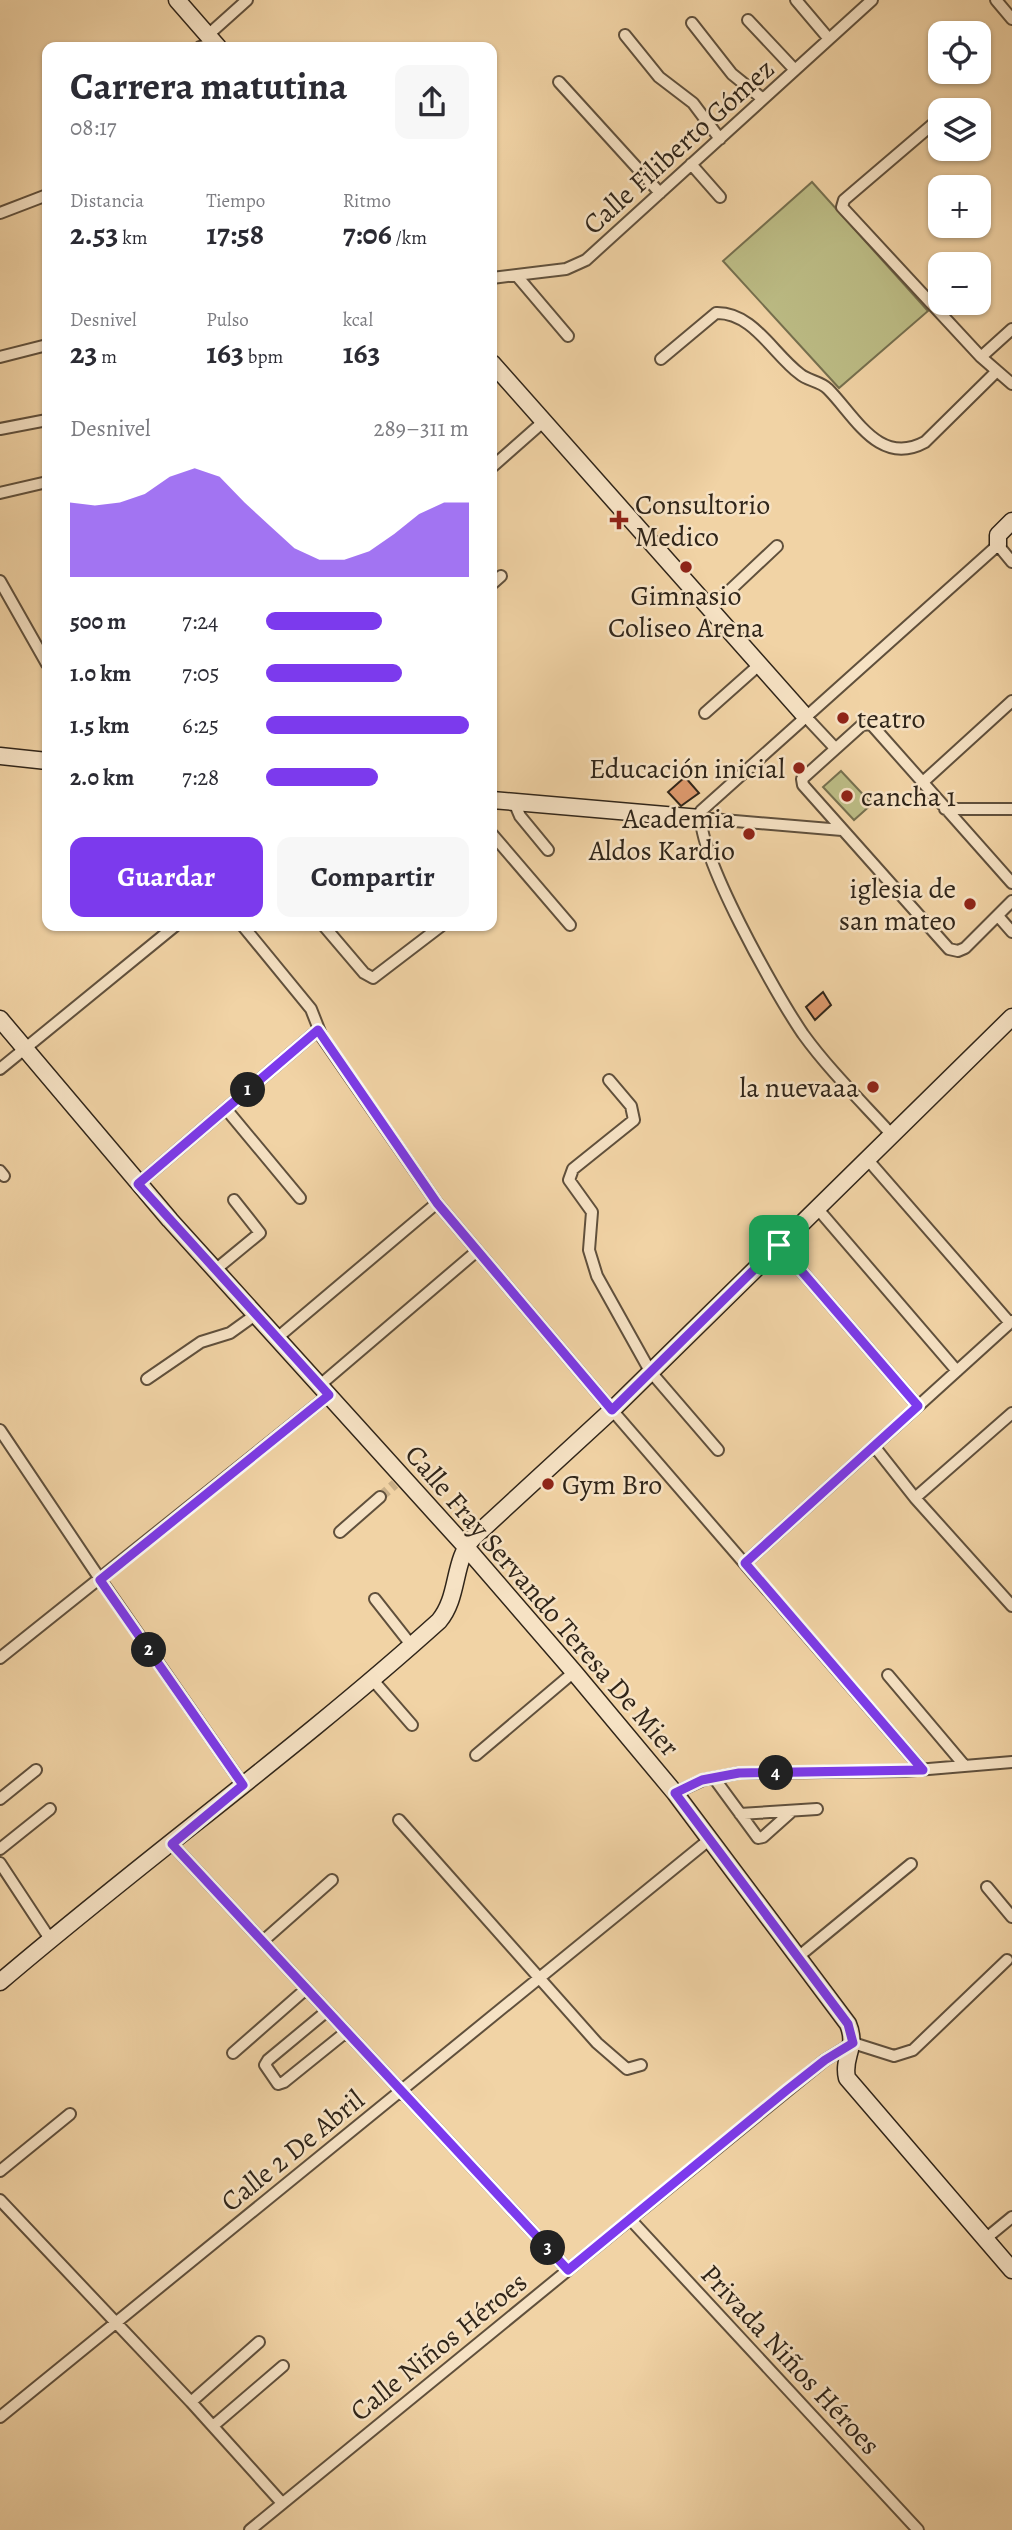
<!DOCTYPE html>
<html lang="es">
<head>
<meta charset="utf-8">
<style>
	body { margin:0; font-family:Alegreya,serif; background:#f7f7f7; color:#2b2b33; height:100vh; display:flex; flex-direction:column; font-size:26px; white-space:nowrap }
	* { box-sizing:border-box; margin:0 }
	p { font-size:23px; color:#7c7c81 }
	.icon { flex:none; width:38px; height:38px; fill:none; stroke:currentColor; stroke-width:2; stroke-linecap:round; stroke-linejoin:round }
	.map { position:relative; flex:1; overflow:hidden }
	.side { position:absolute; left:42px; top:42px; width:455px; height:889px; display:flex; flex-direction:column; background:#fff; border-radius:14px; box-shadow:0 2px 5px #0004 }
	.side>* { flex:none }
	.tools { position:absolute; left:928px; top:21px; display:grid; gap:14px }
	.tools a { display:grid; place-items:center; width:63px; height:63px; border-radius:14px; background:#fff; box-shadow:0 2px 5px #0004; font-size:35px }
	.pin { position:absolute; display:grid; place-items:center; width:60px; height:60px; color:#fff; margin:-30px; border-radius:14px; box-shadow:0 4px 10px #0006 }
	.km { position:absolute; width:35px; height:35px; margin:-18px; border-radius:50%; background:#222; color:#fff; font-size:19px; line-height:35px; text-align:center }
	.round { display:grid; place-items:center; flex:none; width:74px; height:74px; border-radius:14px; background:#f7f7f7 }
	.head { display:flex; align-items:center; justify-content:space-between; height:119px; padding:0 28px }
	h1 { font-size:38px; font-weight:700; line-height:52px }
	.stats { display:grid; grid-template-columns:repeat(3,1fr); gap:10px; height:119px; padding:7px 28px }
	.stats div { display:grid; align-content:center }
	.stats b { font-size:30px; font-weight:700 }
	.stats small { font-size:19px; font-weight:400 }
	.stats p { font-size:19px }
	.chart { height:196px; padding:14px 28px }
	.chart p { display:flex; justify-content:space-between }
	.chart svg { width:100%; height:126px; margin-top:7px; fill:#7c3aed; opacity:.7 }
	.button { display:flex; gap:14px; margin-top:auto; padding:14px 28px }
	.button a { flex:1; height:80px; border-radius:14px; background:#7c3aed; color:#fff; font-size:28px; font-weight:700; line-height:80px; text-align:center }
	.button a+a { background:#f7f7f7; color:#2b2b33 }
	ul { padding:0 28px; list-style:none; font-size:23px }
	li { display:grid; grid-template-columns:112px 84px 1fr; align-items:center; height:52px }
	li i { height:18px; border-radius:9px; background:#7c3aed }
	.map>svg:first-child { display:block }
	.green { fill:#bcbc85; stroke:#76704f; stroke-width:2 }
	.building { fill:#dd996d; stroke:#302519; stroke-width:2 }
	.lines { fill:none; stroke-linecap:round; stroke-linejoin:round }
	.street-tunnel { stroke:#cab089; stroke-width:10; stroke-dasharray:10 5; stroke-linecap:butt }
	.street-casing { stroke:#60503c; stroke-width:14 }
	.secondary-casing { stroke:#302519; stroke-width:19 }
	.street { stroke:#f6e2c4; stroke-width:10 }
	.secondary { stroke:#f6e2c4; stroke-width:16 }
	.route-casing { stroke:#fff; stroke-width:14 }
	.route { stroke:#7c3aed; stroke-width:9 }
	.poi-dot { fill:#8f2418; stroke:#f6e2c4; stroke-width:2.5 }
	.labels { text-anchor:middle; stroke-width:5; stroke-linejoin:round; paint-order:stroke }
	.street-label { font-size:28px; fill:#302519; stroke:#f6e2c4 }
	.poi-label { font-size:28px; fill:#302519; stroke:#f6e2c4; text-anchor:start }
</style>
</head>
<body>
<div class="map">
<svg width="1012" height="2530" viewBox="0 0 1012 2530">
	<rect width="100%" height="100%" fill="#f1d3a5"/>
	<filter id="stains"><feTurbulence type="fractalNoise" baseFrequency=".00286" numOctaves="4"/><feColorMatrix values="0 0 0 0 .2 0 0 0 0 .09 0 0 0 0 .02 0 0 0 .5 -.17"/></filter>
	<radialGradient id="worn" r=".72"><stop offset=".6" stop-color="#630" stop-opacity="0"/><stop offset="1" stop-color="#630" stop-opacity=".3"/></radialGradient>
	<path class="green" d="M812,182l116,129 -89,77 -116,-127z
		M841,771l31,33 -18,16 -31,-33z"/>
	<path class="building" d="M685,777l14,16 -18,13 -13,-14z
		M823,992l8,13 -16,15 -9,-13z"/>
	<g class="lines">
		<path class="street-tunnel" d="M380,1497l15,-13"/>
		<defs>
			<path id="street" d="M796,0l33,39
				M996,0l16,19
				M748,20l47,50
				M692,23l40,51 31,25
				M208,35l39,-35
				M625,35l34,42 34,26 27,36
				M200,47l16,-3
				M559,82l101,111
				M949,110l3,-2
				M940,118l-96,82 -2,7 139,150 31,27
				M691,164l29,33
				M0,213l47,-18
				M517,276l51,60
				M492,278l74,-9 20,-9 286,-260
				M0,357l47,-12
				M981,357l31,-28
				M661,359l55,-46c37,-1 57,41 84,61 8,7 20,7 28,15 27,27 51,78 97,53l72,-71
				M0,429l47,-9
				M492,467l51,-45
				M0,493l47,-11
				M0,581l47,83
				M492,584l9,-8
				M710,609l67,-63
				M705,713l54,-48
				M805,716l30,32
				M923,782l89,-81
				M514,802l6,14 28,34
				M945,809h67
				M700,818l142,12
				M492,834l78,91
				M1012,883l-141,-159 -9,1 -60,54 1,6 146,164 9,2 7,-3 47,-47
				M998,916l14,16
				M243,926l68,83 11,28 115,166 175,207 311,360
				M324,926l40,47 9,5 68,-52
				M0,1069l175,-143
				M609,1080l22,26 3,14 -61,49 -4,11 23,32 -3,38 8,26 53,95 68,79
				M226,1109l74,89
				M892,1135c-30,-33 -63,-65 -89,-101 -26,-38 -108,-182 -102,-223l297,-266 14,17
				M868,1160l142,163
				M0,1171l4,5
				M138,1184l180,-154
				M817,1208l140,163
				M779,1245l139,161
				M215,1270l45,-37 -26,-33
				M277,1338l160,-135
				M147,1379l54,-37 29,-9 25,-18
				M320,1385l157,-134
				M0,1430l100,149 143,206
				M874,1446l41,52 97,108
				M915,1498l97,-85
				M340,1532l40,-35
				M745,1563l267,-242
				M375,1599l37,47
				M0,1658l329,-263
				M888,1675l76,90
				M372,1679l40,46
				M476,1755l98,-83
				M714,1778l44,60 5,-1 28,-25
				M675,1793l28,-13 36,-7 166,-2 107,-9
				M0,1799l36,-29
				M740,1814l77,-5
				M399,1820l198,223 30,26 14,-4
				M172,1844l396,426
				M0,1849l50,-40
				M0,1863l50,76
				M987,1887l25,30
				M263,1941l69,-61
				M798,1957l113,-93
				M327,2011l-59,49 -3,5 13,19 6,-2 62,-50
				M233,2053l73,-64
				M0,2171l70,-57
				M0,2200l191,202 91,101
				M630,2219l288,311
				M984,2240l28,-23
				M191,2402l68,-60
				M0,2417l710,-578
				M213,2426l70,-60
				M250,2530l575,-470 28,-17 41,13 19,-6 94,-90"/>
			<path id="secondary" d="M177,0l41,47
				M492,363l313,353
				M998,545v-10l14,-14
				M0,756l47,5
				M492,800l208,18
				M0,1019l170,201 295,326 109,126 101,121 173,231c10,24 -6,33 -1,54l165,192
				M0,1982c144,-123 298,-234 439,-361 21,-25 13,-61 35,-84l138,-127 400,-393"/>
		</defs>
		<use href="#street" class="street-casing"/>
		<use href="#secondary" class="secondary-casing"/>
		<use href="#street" class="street"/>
		<use href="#secondary" class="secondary"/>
	</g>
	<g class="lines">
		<defs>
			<path id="route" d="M318,1030l119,173 175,207 167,-165 139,161 -173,157 178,207 -184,3 -37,7 -27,13 173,231 5,19 -28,17 -38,30 -219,180 -396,-426 71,-59 -143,-205 229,-185 -191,-211z"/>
		</defs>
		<use href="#route" class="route-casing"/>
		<use href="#route" class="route"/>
	</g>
	<g class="poi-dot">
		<path d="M615.5 509.5h7v7h7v7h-7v7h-7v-7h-7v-7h7z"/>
		<circle cx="686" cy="567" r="7"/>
		<circle cx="843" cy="718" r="7"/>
		<circle cx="799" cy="768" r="7"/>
		<circle cx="847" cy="796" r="7"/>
		<circle cx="749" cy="834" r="7"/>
		<circle cx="970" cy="904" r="7"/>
		<circle cx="873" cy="1087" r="7"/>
		<circle cx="548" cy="1484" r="7"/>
	</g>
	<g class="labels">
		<g class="street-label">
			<text transform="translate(678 146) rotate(-42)" y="10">Calle Filiberto Gómez</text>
			<text transform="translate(543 1600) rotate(49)" y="10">Calle Fray Servando Teresa De Mier</text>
			<text transform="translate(292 2150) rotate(-39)" y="10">Calle 2 De Abril</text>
			<text transform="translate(438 2346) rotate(-39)" y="10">Calle Niños Héroes</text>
			<text transform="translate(791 2359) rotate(47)" y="10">Privada Niños Héroes</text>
		</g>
		<g class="poi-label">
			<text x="635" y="514">Consultorio<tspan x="635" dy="32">Medico</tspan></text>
			<text x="686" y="605" text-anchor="middle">Gimnasio<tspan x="686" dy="32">Coliseo Arena</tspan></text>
			<text x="857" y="728">teatro</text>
			<text x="785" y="778" text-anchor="end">Educación inicial</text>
			<text x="861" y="806">cancha 1</text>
			<text x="735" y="828" text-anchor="end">Academia<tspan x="735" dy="32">Aldos Kardio</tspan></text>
			<text x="956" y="898" text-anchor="end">iglesia de<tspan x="956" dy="32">san mateo</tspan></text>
			<text x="859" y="1097" text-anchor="end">la nuevaaa</text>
			<text x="562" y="1494">Gym Bro</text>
		</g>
	</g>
	<rect width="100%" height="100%" filter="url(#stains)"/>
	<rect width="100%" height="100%" fill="url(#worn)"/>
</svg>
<div class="tools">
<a><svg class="icon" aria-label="locate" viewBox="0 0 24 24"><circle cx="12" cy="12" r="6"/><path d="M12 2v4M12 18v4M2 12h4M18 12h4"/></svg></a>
<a><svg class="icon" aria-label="layers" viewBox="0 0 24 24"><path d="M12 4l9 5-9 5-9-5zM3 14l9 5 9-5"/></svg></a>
<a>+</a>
<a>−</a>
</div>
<div class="pin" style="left:779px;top:1245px;background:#1e9e55"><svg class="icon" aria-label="arrive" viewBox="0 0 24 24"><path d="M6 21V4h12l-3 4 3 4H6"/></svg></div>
<b class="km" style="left:248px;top:1090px">1</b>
<b class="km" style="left:149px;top:1650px">2</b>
<b class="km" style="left:548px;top:2248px">3</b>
<b class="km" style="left:776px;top:1773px">4</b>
<section class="side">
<div class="head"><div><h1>Carrera matutina</h1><p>08:17</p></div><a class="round"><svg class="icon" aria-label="share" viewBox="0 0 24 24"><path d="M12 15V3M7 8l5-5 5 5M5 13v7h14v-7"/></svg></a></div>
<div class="stats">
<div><p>Distancia</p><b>2.53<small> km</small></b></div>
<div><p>Tiempo</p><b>17:58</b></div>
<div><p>Ritmo</p><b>7:06<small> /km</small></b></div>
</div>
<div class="stats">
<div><p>Desnivel</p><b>23<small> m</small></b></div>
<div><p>Pulso</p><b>163<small> bpm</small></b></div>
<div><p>kcal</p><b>163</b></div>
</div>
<div class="chart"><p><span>Desnivel</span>289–311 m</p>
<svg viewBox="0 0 160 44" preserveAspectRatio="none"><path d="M0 44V18L10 19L20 18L30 15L40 9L50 6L60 9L70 18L80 26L90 34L100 38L110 38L120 35L130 29L140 22L150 18L160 18V44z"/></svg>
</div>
<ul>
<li><b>500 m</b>7:24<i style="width:57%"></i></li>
<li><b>1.0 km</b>7:05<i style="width:67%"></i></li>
<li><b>1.5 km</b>6:25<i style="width:100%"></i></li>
<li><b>2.0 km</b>7:28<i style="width:55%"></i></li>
</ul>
<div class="button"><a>Guardar</a><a>Compartir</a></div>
</section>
</div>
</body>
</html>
